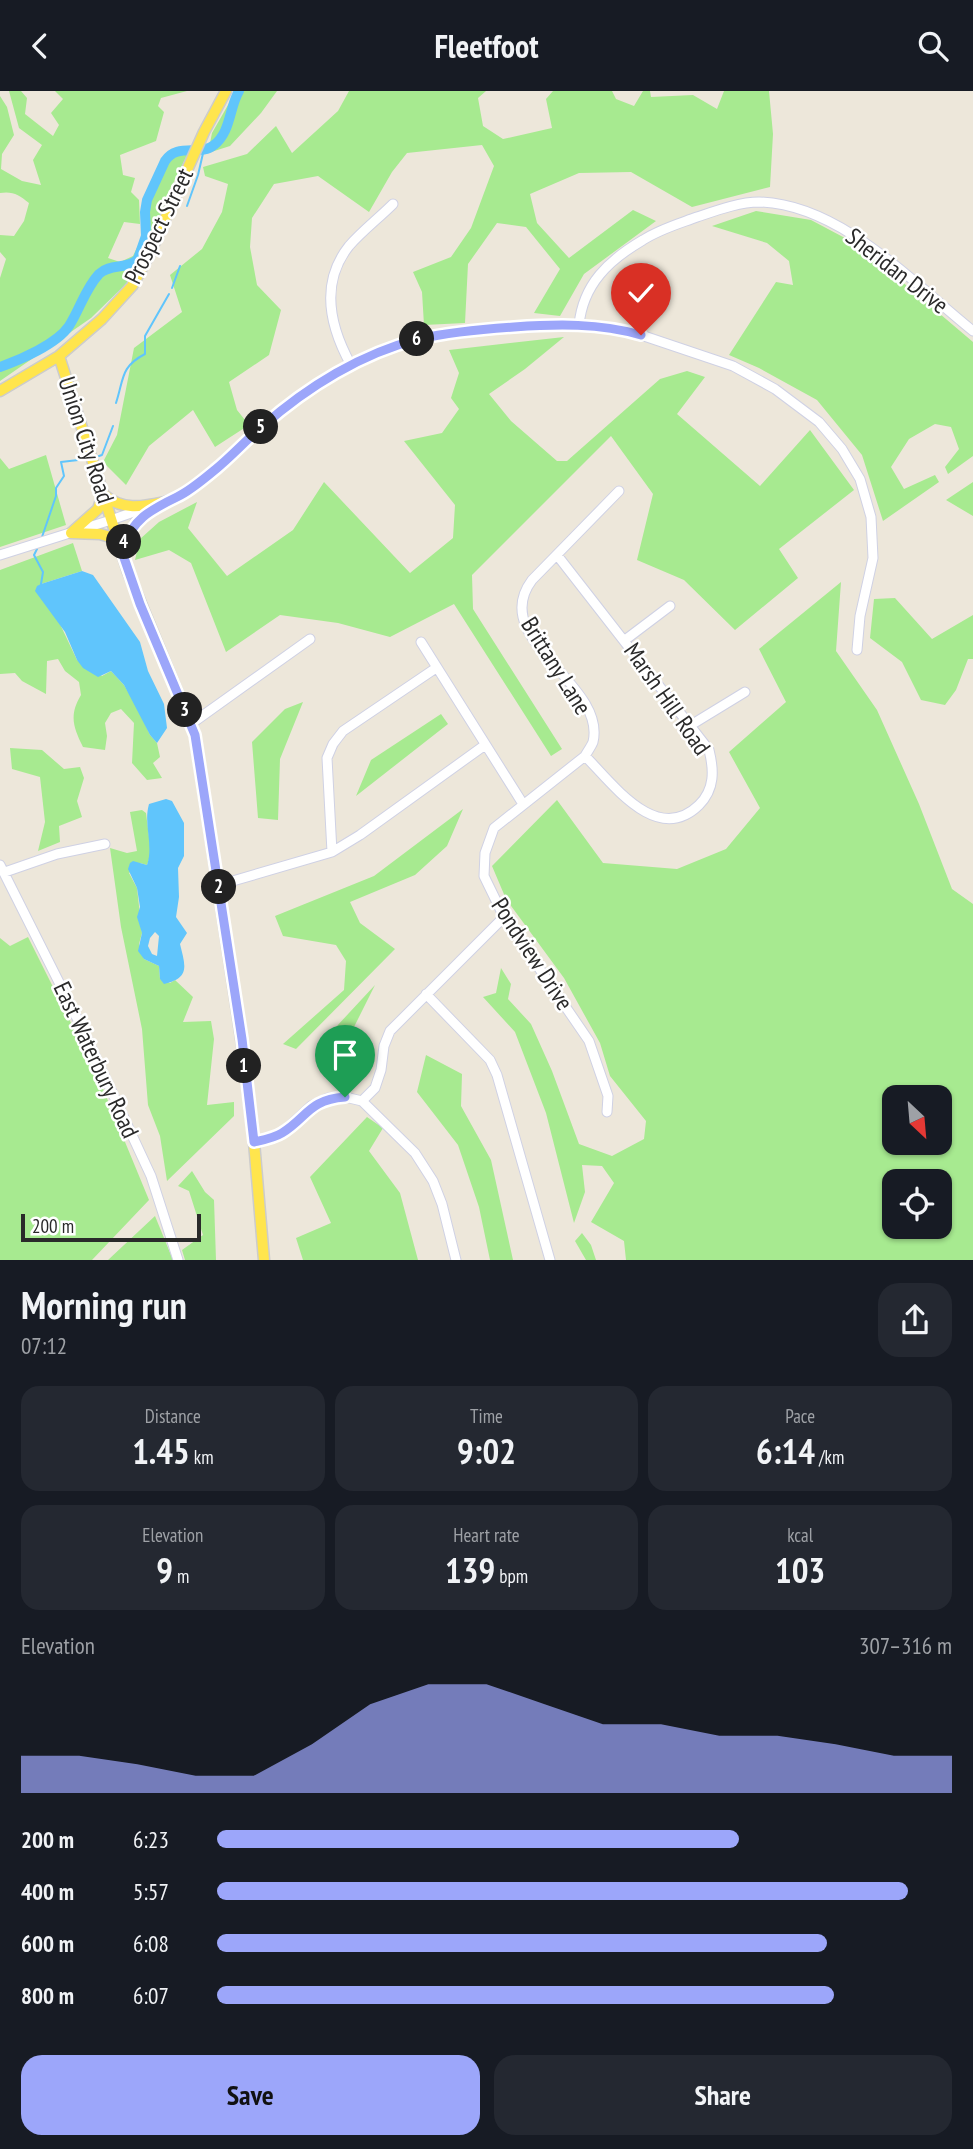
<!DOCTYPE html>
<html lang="en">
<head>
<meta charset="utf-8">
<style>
	body { margin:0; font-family:"PT Sans Narrow",sans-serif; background:#242831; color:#f1f3f6; height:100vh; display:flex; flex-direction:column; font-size:26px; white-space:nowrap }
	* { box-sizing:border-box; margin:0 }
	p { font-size:23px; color:#9ea1a6 }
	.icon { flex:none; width:38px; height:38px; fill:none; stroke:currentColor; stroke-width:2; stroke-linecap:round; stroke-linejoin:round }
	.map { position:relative; height:1169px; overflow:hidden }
	.sheet { display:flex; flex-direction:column; background:#171b24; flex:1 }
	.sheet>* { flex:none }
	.needle { width:46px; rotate:154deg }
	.tools { position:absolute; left:882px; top:994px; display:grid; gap:14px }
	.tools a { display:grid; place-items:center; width:70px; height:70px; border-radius:14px; background:#171b24; box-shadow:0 2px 5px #0004; font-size:35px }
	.scale { position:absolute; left:21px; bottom:18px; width:180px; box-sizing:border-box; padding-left:7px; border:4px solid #2a2a2a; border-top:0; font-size:19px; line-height:24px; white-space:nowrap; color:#2a2a2a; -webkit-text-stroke:5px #fff; paint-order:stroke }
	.pin { position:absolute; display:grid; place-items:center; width:60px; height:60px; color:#fff; margin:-72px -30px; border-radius:50% 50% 50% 0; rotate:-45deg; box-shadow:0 0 7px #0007 }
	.pin .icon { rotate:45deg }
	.km { position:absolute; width:35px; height:35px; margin:-18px; border-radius:50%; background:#222; color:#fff; font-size:19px; line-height:35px; text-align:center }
	.round { display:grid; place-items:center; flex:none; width:74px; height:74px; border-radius:21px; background:#242831 }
	.headline { display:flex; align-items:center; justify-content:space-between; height:119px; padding:0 21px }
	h1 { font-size:38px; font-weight:700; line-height:52px }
	.figures { display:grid; grid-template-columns:repeat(3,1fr); gap:10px; height:119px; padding:7px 21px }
	.figures div { display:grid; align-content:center; border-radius:18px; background:#242831; text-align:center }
	.figures b { font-size:35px; font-weight:700 }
	.figures small { font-size:19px; font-weight:400 }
	.figures p { font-size:19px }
	.chart { height:196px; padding:14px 21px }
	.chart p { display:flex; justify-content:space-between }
	.chart svg { width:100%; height:126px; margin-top:7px; fill:#9ca6fa; opacity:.7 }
	.button { display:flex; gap:14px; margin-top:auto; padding:14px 21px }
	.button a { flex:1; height:80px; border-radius:21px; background:#9ca6fa; color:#111; font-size:28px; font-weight:700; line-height:80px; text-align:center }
	.button a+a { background:#242831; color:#f1f3f6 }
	ul { padding:0 21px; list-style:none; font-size:23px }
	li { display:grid; grid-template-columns:112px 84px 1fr; align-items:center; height:52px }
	li i { height:18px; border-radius:9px; background:#9ca6fa }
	header { display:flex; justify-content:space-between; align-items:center; height:91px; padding:0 21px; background:#171b24; font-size:32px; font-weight:700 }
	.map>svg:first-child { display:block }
	.green { fill:#a7ea90; fill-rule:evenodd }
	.water { fill:#60c5fc; fill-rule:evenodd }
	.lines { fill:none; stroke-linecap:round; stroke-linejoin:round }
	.stream { stroke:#60c5fc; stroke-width:2 }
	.river { stroke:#60c5fc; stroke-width:10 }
	.minor-casing { stroke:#cfd1e4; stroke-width:11 }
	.major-casing { stroke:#ccc; stroke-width:13 }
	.minor { stroke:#fff; stroke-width:9 }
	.major { stroke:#ffe54d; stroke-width:10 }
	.route-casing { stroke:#fff; stroke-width:14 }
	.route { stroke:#9ca6fa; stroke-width:9 }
	.labels { text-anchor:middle; stroke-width:5; stroke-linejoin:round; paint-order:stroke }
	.street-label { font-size:24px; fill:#2a2a2a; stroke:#fff }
</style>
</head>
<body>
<header><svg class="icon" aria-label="back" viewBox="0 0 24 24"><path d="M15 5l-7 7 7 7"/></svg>Fleetfoot<svg class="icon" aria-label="search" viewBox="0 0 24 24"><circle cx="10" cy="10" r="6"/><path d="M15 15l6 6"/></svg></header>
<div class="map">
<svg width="973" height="1169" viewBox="0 0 973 1169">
	<rect width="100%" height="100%" fill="#ede7da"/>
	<path class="green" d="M9,0h12l6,7 -2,16 28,22 6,-11 -8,-12 12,-14 -8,-8h132l-26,7 -3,8 6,6 -8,29 -36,14 3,20 12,3 -4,14 8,8 1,24 -16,-2 -16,36 12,4 13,-6 10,-21 7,-51 18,-32 23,-5 -23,47 -22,59 -19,30 -36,35 -91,63v-103l6,-19 -6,-7v-17l14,1 10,-15 5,-18c-10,-8 -16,-12 -29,-10v-97l7,11 7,28 -12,19 -1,15 21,12 19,4 -8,-25 9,-15 -23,-17z
		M236,0h41l-16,22 -31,33 -22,7 4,-20z
		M349,0h137l-8,7 5,28 20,13 49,-11 -6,-29 7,-8h59l4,8 18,7 9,-15h7l1,6 42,-2 24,14 7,-18h45l4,43 -3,53 -78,20 -61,-35 -52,1 -49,21 7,29 32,35 64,-48 23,11 -72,53 -24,42 -26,-3 26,-44 -34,-42 -29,-4 -29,41 -3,59 -41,2 -2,-33 -9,-20 38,-15 20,-29 23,-62 -12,-21 -75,8 -15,19 -23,40 -51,-36 -44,8 -22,34 -2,29 7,38 24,25 -12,45 -40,27 8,28 12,15 -34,22 -22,-37 -44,36 -23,39 -23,-23 14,-27 17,-87 48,-36 -12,-37 32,-26 20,-37 6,-28 -23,-8 -2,-9 44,-13 29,-28 16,27 46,-42z
		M756,120l55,9 49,26 113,96v114l-25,18 -3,-7 14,-18 -8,-22 -16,-3 -26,15 -18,28 13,22 31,-14 4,7 -56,39 -21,-66 -45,-55 -58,-32 -30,-13 47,-73 17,3 -4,-24 -22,-18 -55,-17z
		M564,246l-39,32 -36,25 22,27 46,40h10l93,-82 27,-8 18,6 -28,37 83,72 50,-56 44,60 -75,59 19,29 -63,52 -51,-50 -47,-20 16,-66 -42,-58 -139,139 1,34 89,140 -11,7 -97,-152 -64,33 -52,-14 -58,-8 -54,37 -35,-89 -22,-13 -34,10 5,-21 19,-17 38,-20 -9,26 39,48 66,-46 31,-48 86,91 43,-35 2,-33 -51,-64 38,-8 17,-24 -8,-11 8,-25 -10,-23z
		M46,364l20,70 -66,22v-89l9,11z
		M973,391v34l-27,-16z
		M73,452l9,28 -41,13 36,76 25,16 9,-5 13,14 12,20 14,30 7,8 3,14 -7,6 9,15 -15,2 -15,-17 2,-40 -13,-14 -10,4 -6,10 2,13 -2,14 -22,-3c-10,-20 -14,-32 -2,-52l-2,-13 -14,-11 -7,-12 -11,2 -1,33 -24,-13 -7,-8 -15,1v-104z
		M841,491l-5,69 41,59 42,94 33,85 21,15v356h-347l-2,-19 -33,-19 23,-39 -12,-17 -20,-1 3,27 -11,31 -28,-110 -31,-81 -32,-35 13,-4 5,-25 10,16 -3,15 23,25 21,47 27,73 33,12 32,-17 2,-18 -36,-45 -10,-33 -36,-65 -58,-79 -14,-33 65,-66 46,63 74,6 49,-20 34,-41 -31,-56 57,-50 -27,-53zM894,1006h46v46h-46zM894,1090h46v46h-46z
		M895,507l37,41 41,-24v44h-5l-12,31 -11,15 -24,-5 -19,-38 -32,-24 4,-39z
		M303,611l-23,57 -2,61 -20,-2 -6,-76 33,-33z
		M441,623l7,10 -92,72 15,-36z
		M10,657l32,2 22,19 16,-2 4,11 -7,23 5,16 -23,9 1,16 -22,9 7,-29 -5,-45 -28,-8z
		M463,718l-16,37 -32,29 -65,27 10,21 35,26 -99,100 -13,-5 61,-54 2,-29 -10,-16 -53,-9 -8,-20 99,-40z
		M142,719l4,3 5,40 -4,12 -7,-2 -11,10 8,15 5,45 -3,11 5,15 15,7 1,13 10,4 5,-3 18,17 -10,25 28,-1 3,18 -7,66 27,-3v14l-67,65 -7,-45 -12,-31 -6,-76 -21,-102 -11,-79 17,5 10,-2 -7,-39z
		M28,846l71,142 50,121 -57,60h-92v-322l10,8z
		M375,894l-32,64 -20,-8z
		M426,964l36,19 -1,32 30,54 22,100h-23l-11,-53 -21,-62 -41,-53z
		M367,1026l16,11 -14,23 31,42 18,67h-115l-7,-22 35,-15 -21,-46z
		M192,1080l13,21 9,8 2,60h-31l-3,-10 21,-15 -14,-44 -11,-5z
		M155,1125l18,44h-65z
		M582,1142l9,12 5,15h-10l-11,-19z"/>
	<path class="water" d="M82,480l11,4 47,67 8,29 16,33 3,24 -10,15 -7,-8 -26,-50 -13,-14 -13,6 -15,-9 -6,-8 -12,-28 -30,-41 2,-5 4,-2z
		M166,708l6,2 12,22v33l-6,12 1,29 -3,20 11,16 -7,11c5,21 11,34 -16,40l-4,-5 -1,-13 -15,-7 -6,-8 4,-18 -5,-16 3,-10 -3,-19 -9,-19 2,-6 3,-2 14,4c7,-21 -4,-40 2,-61zM155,841l4,4 -2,20 -5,-2 -4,-8 2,-8z"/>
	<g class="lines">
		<path class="stream" d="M187,115l11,-31 6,-26
			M172,197l8,-22
			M116,312c8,-24 4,-36 29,-49v-18l24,-42
			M99,365l3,-1 11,-29
			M42,446l14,-41v-8l8,-12 -3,-14 26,-3
			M37,458l-3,6 9,17 -2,12"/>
		<path class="river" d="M0,276c20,-7 57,-23 69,-41 11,-17 16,-37 30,-52 11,-11 28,-4 39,-15l8,-23 -1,-24 2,-12 18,-39c12,-19 35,-4 49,-16 17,-13 15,-37 25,-54"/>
		<defs>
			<path id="minor" d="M579,234c4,-41 30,-65 64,-85 17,-11 35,-16 54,-23 18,-6 42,-15 62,-15 81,2 154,81 214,129
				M351,274c-21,-38 -32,-81 -2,-119 13,-15 30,-28 44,-42
				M0,464l111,-35 68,-24 38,-27 46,-44 41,-31 47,-29 39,-17 32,-10 78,-10 79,-3 34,3 28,7 92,31 42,23 44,33 23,27 18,30 11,38 2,41 -13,58 -3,34
				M557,464l152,195c5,20 6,39 -10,55 -42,41 -86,-21 -114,-49
				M625,549l45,-34
				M421,551l102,162
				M191,633l119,-85
				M691,634l54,-33
				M332,761l-5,-94 6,-14 10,-13 93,-63
				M0,774l84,167 67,144 27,84
				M5,781l52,-18 48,-10
				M219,794l113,-33 28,-17 125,-90
				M426,903l64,66 7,15 53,185
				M362,1010l13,-13 6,-18 3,-24 6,-15 114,-114
				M607,1021l1,-16 -19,-55 -85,-124 -20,-41 1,-23 9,-25 91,-72c2,-4 6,-9 8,-14 14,-59 -106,-102 -61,-162l87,-89
				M254,1051l26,-7 31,-29 17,-8 17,-1 17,4 53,52 18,28 9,23 14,56"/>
			<path id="major" d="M59,265l69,216 67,163 48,316 11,91 10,118
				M0,300l59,-35 43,-37 30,-33 17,-31 55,-123 22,-41
				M71,442l27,-24 5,-15c19,17 39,13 62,8
				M71,442l29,1 17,5
				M121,459l16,-29 19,-14"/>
		</defs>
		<use href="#minor" class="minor-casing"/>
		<use href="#major" class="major-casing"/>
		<use href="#minor" class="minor"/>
		<use href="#major" class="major"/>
	</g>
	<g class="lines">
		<defs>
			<path id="route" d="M345,1006c-37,3 -37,20 -63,36 -8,5 -19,7 -28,9l-12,-103 -47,-304 -55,-131 -19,-55c13,-30 27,-38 56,-52 13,-6 27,-18 39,-28 16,-13 30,-29 47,-43 44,-39 99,-73 156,-87 31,-7 64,-10 95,-12 43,-3 85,-4 127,8"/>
		</defs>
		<use href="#route" class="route-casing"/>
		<use href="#route" class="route"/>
	</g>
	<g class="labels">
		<g class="street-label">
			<text transform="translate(159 135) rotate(-64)" y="8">Prospect Street</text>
			<text transform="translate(897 180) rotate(38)" y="8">Sheridan Drive</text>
			<text transform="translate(86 349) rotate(72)" y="8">Union City Road</text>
			<text transform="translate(556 575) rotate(58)" y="8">Brittany Lane</text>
			<text transform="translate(667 608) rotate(55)" y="8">Marsh Hill Road</text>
			<text transform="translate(532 863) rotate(57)" y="8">Pondview Drive</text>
			<text transform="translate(96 969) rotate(65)" y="8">East Waterbury Road</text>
		</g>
	</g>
</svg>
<div class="tools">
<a><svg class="needle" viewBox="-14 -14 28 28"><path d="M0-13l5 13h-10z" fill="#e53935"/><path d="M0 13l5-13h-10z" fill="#9ea1a6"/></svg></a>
<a><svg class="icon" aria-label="locate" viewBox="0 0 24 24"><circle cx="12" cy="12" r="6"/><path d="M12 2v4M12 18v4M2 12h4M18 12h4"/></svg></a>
</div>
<div class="scale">200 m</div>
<div class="pin" style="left:345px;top:1006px;background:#1e9e55"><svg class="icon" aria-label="arrive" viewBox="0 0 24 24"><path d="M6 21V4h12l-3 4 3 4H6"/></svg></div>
<div class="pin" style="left:641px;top:244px;background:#d93025"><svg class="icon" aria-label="check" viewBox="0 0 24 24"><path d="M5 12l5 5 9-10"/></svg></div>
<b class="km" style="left:244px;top:975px">1</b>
<b class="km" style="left:219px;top:796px">2</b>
<b class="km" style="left:185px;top:619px">3</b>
<b class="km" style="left:124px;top:451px">4</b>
<b class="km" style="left:261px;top:336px">5</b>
<b class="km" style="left:417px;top:248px">6</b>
</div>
<section class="sheet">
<div class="headline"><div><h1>Morning run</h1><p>07:12</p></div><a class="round"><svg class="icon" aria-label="share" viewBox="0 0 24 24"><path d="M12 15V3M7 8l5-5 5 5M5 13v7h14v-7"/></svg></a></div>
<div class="figures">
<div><p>Distance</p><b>1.45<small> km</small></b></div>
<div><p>Time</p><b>9:02</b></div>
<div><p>Pace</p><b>6:14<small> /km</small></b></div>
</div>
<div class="figures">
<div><p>Elevation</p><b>9<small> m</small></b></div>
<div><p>Heart rate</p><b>139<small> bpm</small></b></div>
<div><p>kcal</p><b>103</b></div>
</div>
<div class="chart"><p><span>Elevation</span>307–316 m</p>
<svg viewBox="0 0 160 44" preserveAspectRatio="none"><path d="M0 44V31L10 31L20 34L30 38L40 38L50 27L60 13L70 6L80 6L90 13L100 20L110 20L120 24L130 24L140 27L150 31L160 31V44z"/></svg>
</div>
<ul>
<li><b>200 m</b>6:23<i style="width:71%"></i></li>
<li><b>400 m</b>5:57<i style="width:94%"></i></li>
<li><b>600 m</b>6:08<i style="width:83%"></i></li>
<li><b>800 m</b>6:07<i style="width:84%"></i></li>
</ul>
<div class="button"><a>Save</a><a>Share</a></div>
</section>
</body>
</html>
